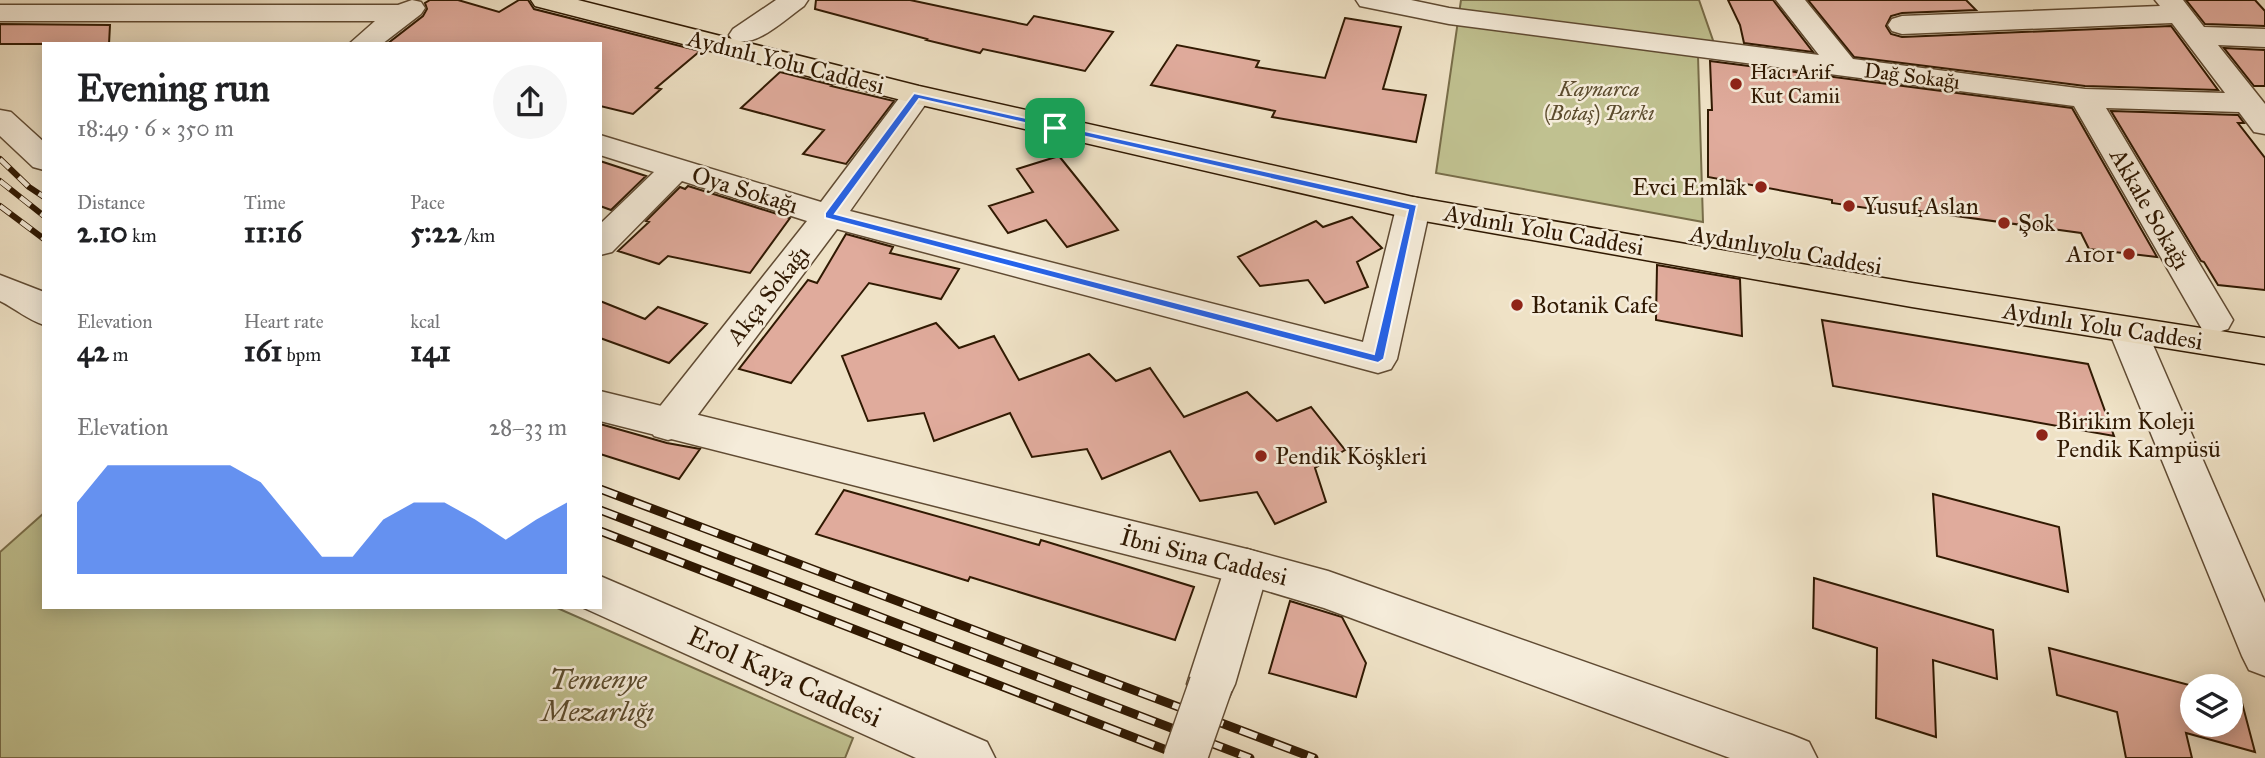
<!DOCTYPE html>
<html lang="en">
<head>
<meta charset="utf-8">
<style>
	body { margin:0; font-family:"IM FELL Great Primer",serif; background:#f6f6f6; color:#202124; height:100vh; display:flex; flex-direction:column; font-size:26px; white-space:nowrap }
	* { box-sizing:border-box; margin:0 }
	p { font-size:23px; color:#757577 }
	.icon { flex:none; width:38px; height:38px; fill:none; stroke:currentColor; stroke-width:2; stroke-linecap:round; stroke-linejoin:round }
	.map { position:relative; flex:1; overflow:hidden }
	.drawer { position:absolute; left:42px; top:42px; width:560px; height:567px; display:flex; flex-direction:column; background:#fff; border-radius:0px; box-shadow:0 4px 18px #0003 }
	.drawer>* { flex:none }
	.controls { position:absolute; left:2180px; top:674px; display:grid; gap:14px }
	.controls a { display:grid; place-items:center; width:63px; height:63px; border-radius:50%; background:#fff; box-shadow:0 4px 18px #0003; font-size:35px }
	.pin { position:absolute; display:grid; place-items:center; width:60px; height:60px; color:#fff; margin:-30px; border-radius:14px; box-shadow:0 4px 10px #0006 }
	.round { display:grid; place-items:center; flex:none; width:74px; height:74px; border-radius:37px; background:#f6f6f6 }
	.head { display:flex; align-items:center; justify-content:space-between; height:119px; padding:0 35px }
	h1 { font-size:38px; font-weight:700; line-height:52px }
	.figures { display:grid; grid-template-columns:repeat(3,1fr); gap:10px; height:119px; padding:7px 35px }
	.figures div { display:grid; align-content:center }
	.figures b { font-size:30px; font-weight:700 }
	.figures small { font-size:19px; font-weight:400 }
	.figures p { font-size:19px }
	.chart { height:196px; padding:14px 35px }
	.chart p { display:flex; justify-content:space-between }
	.chart svg { width:100%; height:126px; margin-top:7px; fill:#2563eb; opacity:.7 }
	.map>svg:first-child { display:block }
	.green { fill:#c0c190; stroke:#786d49; stroke-width:2 }
	.building { fill:#e0ab9c; stroke:#301902; stroke-width:2 }
	.lines { fill:none; stroke-linecap:round; stroke-linejoin:round }
	.minor-casing { stroke:#604b33; stroke-width:3 }
	.tertiary-casing { stroke:#604b33; stroke-width:3 }
	.primary-casing { stroke:#301902; stroke-width:3 }
	.minor { fill:#f5ecda; fill-rule:evenodd }
	.tertiary { fill:#f5ecda; fill-rule:evenodd }
	.primary { fill:#efe2c6; fill-rule:evenodd }
	.rail-far1-casing { stroke:#301902; stroke-width:6 }
	.rail-casing { stroke:#301902; stroke-width:9 }
	.rail-far1 { stroke:#f5ecda; stroke-width:4.5; stroke-dasharray:13; stroke-linecap:butt }
	.rail { stroke:#f5ecda; stroke-width:6; stroke-dasharray:18; stroke-linecap:butt }
	.minor-bridge-casing { stroke:#604b33; stroke-width:46; stroke-linecap:butt }
	.minor-bridge { stroke:#f5ecda; stroke-width:43 }
	.route { fill:#2563eb; stroke:#fff; stroke-width:2; fill-rule:evenodd }
	.poi-dot { fill:#8f2418; stroke:#f5ecda; stroke-width:2.5 }
	.labels { text-anchor:middle; stroke-width:5; stroke-linejoin:round; paint-order:stroke }
	.far-poi-label { font-size:21px; fill:#301902; stroke:#f5ecda; text-anchor:start }
	.far-street-label { font-size:21px; fill:#301902; stroke:#f5ecda }
	.far-park-label { font-size:21px; font-style:italic; fill:#5b4b2d; stroke:#f5ecda }
	.street-label { font-size:24px; fill:#301902; stroke:#f5ecda }
	.poi-label { font-size:24px; fill:#301902; stroke:#f5ecda; text-anchor:start }
	.near-street-label { font-size:28px; fill:#301902; stroke:#f5ecda }
	.near-park-label { font-size:28px; font-style:italic; fill:#5b4b2d; stroke:#f5ecda }
</style>
</head>
<body>
<div class="map">
<svg width="2265" height="758" viewBox="0 0 2265 758">
	<rect width="100%" height="100%" fill="#efe2c6"/>
	<filter id="stains"><feTurbulence type="fractalNoise" baseFrequency=".00286" numOctaves="4"/><feColorMatrix values="0 0 0 0 .2 0 0 0 0 .09 0 0 0 0 .02 0 0 0 .5 -.17"/></filter>
	<radialGradient id="worn" r=".72"><stop offset=".6" stop-color="#630" stop-opacity="0"/><stop offset="1" stop-color="#630" stop-opacity=".3"/></radialGradient>
	<path class="green" d="M1461,0h238l17,49 -18,7 5,166 -267,-49z
		M44,513v94h511l298,131 -8,20h-845v-206z"/>
	<path class="building" d="M430,0h28l41,12 20,-12h9l6,9 166,42 -44,37 5,1 -28,25 -33,-8v-62h-213l36,-28 4,-7 -2,-6z
		M816,0h94l117,25 7,-9 79,16 -28,39 -102,-22 -3,4 -54,-13 1,-1 -112,-30z
		M1728,0h45l40,52 -69,-9 -4,-18z
		M1808,0h158l10,10 -74,3 -11,3 -5,10 5,8 11,3 269,-11 47,64 -133,-4 -231,-29z
		M2186,0h69l10,11v15l-60,-2z
		M1345,18l56,9 -18,62 43,6 -10,47 -144,-25 3,-6 -124,-26 26,-40 82,16 -3,6 69,11z
		M0,24l110,1 -1,19h-109z
		M2224,48l41,2v36h-11z
		M1710,61l362,47 85,149 -68,-8 -8,-16 -162,-22 2,5 -89,-13v-3l-124,-23v-67h4z
		M780,72l52,13 -1,1 63,15 -48,63 -43,-10 21,-24 -83,-22z
		M2111,111l127,4 6,8h-6l27,35v132l-47,-5 -14,-23 -3,-1z
		M1059,156l37,46 22,28 -51,17 -21,-27 -38,13 -19,-27 44,-14 -16,-23z
		M600,161l46,15 -35,34 -11,-4z
		M688,186l102,32 -40,55 -82,-17 -9,8 -41,-13 31,-29 -3,-1 34,-34 5,2z
		M1352,217l30,31 -25,14 11,25 -43,16 -17,-23 -48,6 -22,-29 78,-36 7,6z
		M846,234l47,13 -3,6 69,16 -18,30 -72,-16 -78,100 -52,-14 69,-89 9,3z
		M1657,265l83,14 2,57 -86,-16z
		M600,301l45,18 13,-12 49,17 -38,39 -69,-25z
		M1822,320l266,44 26,72 -281,-50z
		M936,323l23,25 35,-12 25,44 70,-26 27,27 34,-13 34,49 63,-25 30,29 34,-14 34,43 -30,18 11,34 -51,22 -18,-32 -57,9 -30,-50 -68,28 -15,-30 -55,8 -22,-44 -76,28 -10,-28 -56,8 -26,-65z
		M600,424l67,19 33,6 -21,30 -79,-25z
		M844,490l195,55 2,-5 153,47 -19,53 -205,-63 -2,4 -152,-47z
		M1933,494l126,33 9,65 -131,-36z
		M1814,578l179,52 4,49 -64,-19 3,77 -60,-19 1,-70 -64,-20z
		M1290,601l52,16 24,46 -10,34 -87,-24z
		M2049,648l144,38v38h38v-28l10,3 14,53 -69,-19 6,25h-66l-9,-46 -60,-17z"/>
	<g class="lines">
		<defs>
			<path id="minor" d="M412,0l9,2 4,6 -4,6 -39,30h-33l26,-23h-375v-16h398z
				M776,0h32l-4,6c-20,14 -46,41 -71,35l-4,-6 4,-6z
				M1356,0h55l38,8 370,47 -43,-55h29l48,59 232,30 140,4 -53,-70 -270,11 -10,-3 -4,-6 4,-6 10,-3 258,-10 -5,-6h28l21,27 61,2v18l-47,-2 47,59v30l-11,-2 -15,-20 -133,-4 127,212 -5,9 -13,4 -13,-4 -128,-223 -625,-82 -89,-18z
				M917,86l11,3 4,6 -82,116 513,131 33,-134 5,-8 12,-3 12,3 5,8 -33,151 -6,10 -13,4 -541,-144 -155,207 -14,4 -14,-4 -6,-11 6,-11 153,-193 -125,-40 -70,71 -12,3v-31l54,-52 -54,-17v-20l221,67 85,-113z
				M2128,318l13,4 6,9 118,272v73l-16,-6 -7,-14 -133,-325 6,-9z
				M1247,549l16,5 6,13 -34,117 -7,15 -17,6 -17,-6 -7,-15 38,-117 6,-13z"/>
			<path id="tertiary" d="M0,110l11,2 33,30v28l-11,-3 -33,-31z
				M0,275l44,17v33c-16,-5 -28,-16 -44,-24z
				M600,391l647,158 81,22 464,164 17,7 8,16h-87l-406,-150 -77,-23 -647,-164z
				M600,576l387,166 8,16h-79l-332,-150 16,-1z"/>
			<path id="primary" d="M531,0h47l341,86 494,111 499,86 353,55v26l-353,-57 -499,-88 -496,-115 -382,-98z"/>
		</defs>
		<use href="#minor" class="minor-casing"/>
		<use href="#tertiary" class="tertiary-casing"/>
		<use href="#primary" class="primary-casing"/>
		<use href="#minor" class="minor"/>
		<use href="#tertiary" class="tertiary"/>
		<use href="#primary" class="primary"/>
		<defs>
			<path id="rail-far1" d="M0,159l29,28 15,10
				M0,181l44,35
				M0,206l44,33"/>
			<path id="rail" d="M600,489l714,269
				M600,510l650,248
				M600,531l587,227"/>
		</defs>
		<use href="#rail-far1" class="rail-far1-casing"/>
		<use href="#rail" class="rail-casing"/>
		<use href="#rail-far1" class="rail-far1"/>
		<use href="#rail" class="rail"/>
		<defs>
			<path id="minor-bridge" d="M1185,758l26,-74"/>
		</defs>
		<use href="#minor-bridge" class="minor-bridge-casing"/>
		<use href="#minor-bridge" class="minor-bridge"/>
	</g>
	<path class="route" d="M914,93l503,112 -33,154 -6,4 -553,-145v-5zM919,99l489,111 -34,144 -539,-140z"/>
	<g class="poi-dot">
		<circle cx="1736" cy="84" r="7"/>
		<circle cx="1761" cy="187" r="7"/>
		<circle cx="1849" cy="206" r="7"/>
		<circle cx="2004" cy="223" r="7"/>
		<circle cx="2129" cy="254" r="7"/>
		<circle cx="1517" cy="305" r="7"/>
		<circle cx="2042" cy="435" r="7"/>
		<circle cx="1261" cy="456" r="7"/>
	</g>
	<g class="labels">
		<g class="far-poi-label">
			<text x="1750" y="79">Hacı Arif<tspan x="1750" dy="24">Kut Camii</tspan></text>
		</g>
		<g class="far-street-label">
			<text transform="translate(1912 76) rotate(7)" y="7">Dağ Sokağı</text>
		</g>
		<g class="far-park-label">
			<text x="1599" y="96">Kaynarca<tspan x="1599" dy="24">(Botaş) Parkı</tspan></text>
		</g>
		<g class="street-label">
			<text transform="translate(786 62) rotate(14)" y="8">Aydınlı Yolu Caddesi</text>
			<text transform="translate(745 190) rotate(17)" y="8">Oya Sokağı</text>
			<text transform="translate(2150 209) rotate(60)" y="8">Akkale Sokağı</text>
			<text transform="translate(1544 230) rotate(10)" y="8">Aydınlı Yolu Caddesi</text>
			<text transform="translate(1786 250) rotate(10)" y="8">Aydınlıyolu Caddesi</text>
			<text transform="translate(768 295) rotate(-52)" y="8">Akça Sokağı</text>
			<text transform="translate(2103 326) rotate(9)" y="8">Aydınlı Yolu Caddesi</text>
			<text transform="translate(1204 557) rotate(14)" y="8">İbni Sina Caddesi</text>
		</g>
		<g class="poi-label">
			<text x="1747" y="195" text-anchor="end">Evci Emlak</text>
			<text x="1863" y="214">Yusuf Aslan</text>
			<text x="2018" y="231">Şok</text>
			<text x="2115" y="262" text-anchor="end">A101</text>
			<text x="1531" y="313">Botanik Cafe</text>
			<text x="2056" y="429">Birikim Koleji<tspan x="2056" dy="28">Pendik Kampüsü</tspan></text>
			<text x="1275" y="464">Pendik Köşkleri</text>
		</g>
		<g class="near-street-label">
			<text transform="translate(785 676) rotate(24)" y="10">Erol Kaya Caddesi</text>
		</g>
		<g class="near-park-label">
			<text x="598" y="689">Temenye<tspan x="598" dy="32">Mezarlığı</tspan></text>
		</g>
	</g>
	<rect width="100%" height="100%" filter="url(#stains)"/>
	<rect width="100%" height="100%" fill="url(#worn)"/>
</svg>
<div class="controls">
<a><svg class="icon" aria-label="layers" viewBox="0 0 24 24"><path d="M12 4l9 5-9 5-9-5zM3 14l9 5 9-5"/></svg></a>
</div>
<div class="pin" style="left:1055px;top:128px;background:#1e9e55"><svg class="icon" aria-label="arrive" viewBox="0 0 24 24"><path d="M6 21V4h12l-3 4 3 4H6"/></svg></div>
<section class="drawer">
<div class="head"><div><h1>Evening run</h1><p>18:49 · 6 × 350 m</p></div><a class="round"><svg class="icon" aria-label="share" viewBox="0 0 24 24"><path d="M12 15V3M7 8l5-5 5 5M5 13v7h14v-7"/></svg></a></div>
<div class="figures">
<div><p>Distance</p><b>2.10<small> km</small></b></div>
<div><p>Time</p><b>11:16</b></div>
<div><p>Pace</p><b>5:22<small> /km</small></b></div>
</div>
<div class="figures">
<div><p>Elevation</p><b>42<small> m</small></b></div>
<div><p>Heart rate</p><b>161<small> bpm</small></b></div>
<div><p>kcal</p><b>141</b></div>
</div>
<div class="chart"><p><span>Elevation</span>28–33 m</p>
<svg viewBox="0 0 160 44" preserveAspectRatio="none"><path d="M0 44V19L10 6L20 6L30 6L40 6L50 6L60 12L70 25L80 38L90 38L100 25L110 19L120 19L130 25L140 32L150 25L160 19V44z"/></svg>
</div>
</section>
</div>
</body>
</html>
